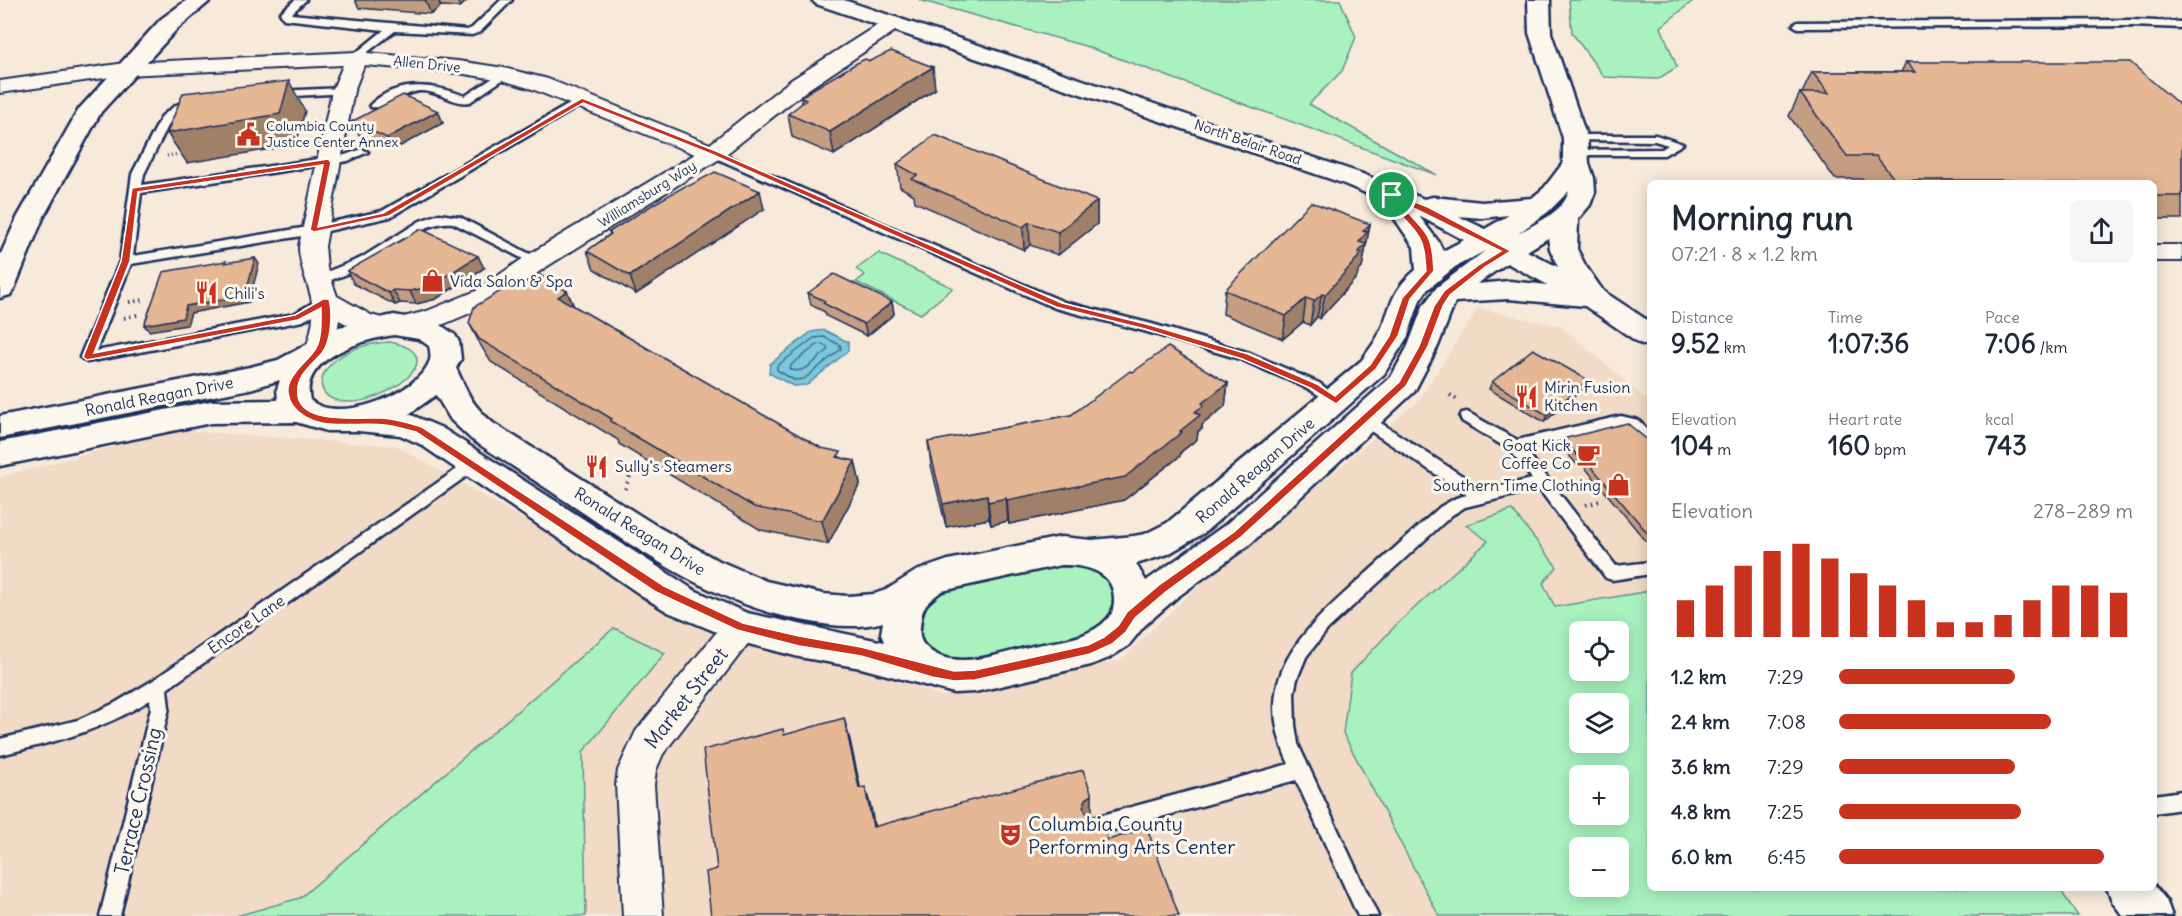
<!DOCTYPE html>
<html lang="en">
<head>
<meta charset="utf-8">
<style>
	body { margin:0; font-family:Delius,sans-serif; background:#f6f6f7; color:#1f2937; height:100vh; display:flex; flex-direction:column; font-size:22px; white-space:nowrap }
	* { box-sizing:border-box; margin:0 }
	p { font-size:20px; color:#747a83 }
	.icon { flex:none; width:33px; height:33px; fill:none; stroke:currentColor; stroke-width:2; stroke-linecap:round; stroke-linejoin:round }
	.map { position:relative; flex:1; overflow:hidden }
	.sheet { position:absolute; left:1647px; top:180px; width:510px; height:711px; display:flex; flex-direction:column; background:#fff; border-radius:9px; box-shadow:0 3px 15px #0003 }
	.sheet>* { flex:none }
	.controls { position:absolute; left:1569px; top:621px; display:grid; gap:12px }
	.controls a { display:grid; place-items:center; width:60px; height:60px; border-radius:9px; background:#fff; box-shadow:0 3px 15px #0003; font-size:30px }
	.pin { position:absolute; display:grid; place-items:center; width:51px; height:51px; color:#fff; margin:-26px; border:3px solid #fff; border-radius:50%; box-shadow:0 2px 6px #0007 }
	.round { display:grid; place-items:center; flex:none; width:63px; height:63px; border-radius:9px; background:#f6f6f7 }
	.summary { display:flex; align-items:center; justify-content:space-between; height:102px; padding:0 24px }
	h1 { font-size:33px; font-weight:700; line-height:45px }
	.stats { display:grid; grid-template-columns:repeat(3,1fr); gap:9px; height:102px; padding:6px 24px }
	.stats div { display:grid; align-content:center }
	.stats b { font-size:26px; font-weight:700 }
	.stats small { font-size:16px; font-weight:400 }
	.stats p { font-size:16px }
	.chart { height:168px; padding:12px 24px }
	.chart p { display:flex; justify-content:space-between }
	.chart svg { width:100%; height:108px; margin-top:6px; stroke:#c8321e; stroke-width:6 }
	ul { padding:0 24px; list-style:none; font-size:20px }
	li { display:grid; grid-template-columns:96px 72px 1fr; align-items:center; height:45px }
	li i { height:15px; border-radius:8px; background:#c8321e }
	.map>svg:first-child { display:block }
	.built { fill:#f2dbc6; fill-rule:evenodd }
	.green { fill:#a9f2c0; stroke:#62908f; stroke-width:1.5; fill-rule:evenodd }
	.water { fill:#7bc8da; stroke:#558ba8; stroke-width:1.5 }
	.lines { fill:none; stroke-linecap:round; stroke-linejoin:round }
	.shore { stroke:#416c90; stroke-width:1.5 }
	.lane-casing { stroke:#1b2f5e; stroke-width:5 }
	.street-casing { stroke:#1b2f5e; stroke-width:4 }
	.secondary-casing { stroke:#1b2f5e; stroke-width:5 }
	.path-far1 { stroke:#1b2f5e; stroke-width:3; stroke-dasharray:1 3; stroke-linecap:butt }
	.path { stroke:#1b2f5e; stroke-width:4; stroke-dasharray:1.5 4.5; stroke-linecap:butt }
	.lane { fill:#fbf7ec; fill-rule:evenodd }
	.street { fill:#fbf7ec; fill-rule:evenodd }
	.secondary { fill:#fbf7ec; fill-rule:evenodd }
	.wall { fill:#c59d80; stroke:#1b2f5e; stroke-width:1.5 }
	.shaded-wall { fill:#a08068; stroke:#1b2f5e; stroke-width:1.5 }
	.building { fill:#e5b795; stroke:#1b2f5e; stroke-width:1.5 }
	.route { fill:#c8321e; stroke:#fff; stroke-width:1.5; fill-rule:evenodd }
	.labels { text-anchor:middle; stroke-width:6; stroke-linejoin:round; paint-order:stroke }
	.far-street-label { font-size:14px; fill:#1b2f5e; stroke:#fbf7ec }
	.far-poi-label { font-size:14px; fill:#1b2f5e; stroke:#fbf7ec; text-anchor:start }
	.poi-label { font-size:16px; fill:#1b2f5e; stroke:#fbf7ec; text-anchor:start }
	.street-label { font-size:16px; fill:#1b2f5e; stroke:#fbf7ec }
	.near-street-label { font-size:20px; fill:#1b2f5e; stroke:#fbf7ec }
	.near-poi-label { font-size:20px; fill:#1b2f5e; stroke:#fbf7ec; text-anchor:start }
</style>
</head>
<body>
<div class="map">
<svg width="2182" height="916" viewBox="0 0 2182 916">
	<rect width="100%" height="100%" fill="#f7eadb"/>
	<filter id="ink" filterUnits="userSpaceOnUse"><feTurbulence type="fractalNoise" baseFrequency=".0167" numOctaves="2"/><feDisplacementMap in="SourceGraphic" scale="12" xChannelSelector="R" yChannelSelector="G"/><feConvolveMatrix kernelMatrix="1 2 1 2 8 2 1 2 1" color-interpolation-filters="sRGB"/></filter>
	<g filter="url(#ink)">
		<path class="built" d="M1478,308l84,19 88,75v486l412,28h-2062v-439l176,-47 221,16 318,184 190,53 36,13 180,-36 68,-66 229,-193zM1580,632h38v38h-38zM1580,704h38v38h-38zM1580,776h38v38h-38zM1580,848h38v38h-38z"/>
		<path class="green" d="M919,0h421l16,37 -14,34 -33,33 128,71 -352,-129z
			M1569,0h125l-33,27 16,40 -19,12 -54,-2 -32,-44z
			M879,253l74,35 -32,26 -65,-32 9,-7 -9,-6z
			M390,342c66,13 -5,61 -41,60 -33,0 -36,-26 -11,-44 15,-11 33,-15 52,-16z
			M1512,510l45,57 -14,16 12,24 95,-16v297h409l19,28h-639l-96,-183 8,-60 45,-48 92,-84 -22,-16zM1580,632h38v38h-38zM1580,704h38v38h-38zM1580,776h38v38h-38zM1580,848h38v38h-38z
			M1064,564c39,3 51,13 50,51l-17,20 -126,28 -37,-5 -13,-12 -5,-15 7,-25 11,-10 15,-7z
			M614,628l51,25 -82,99 3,164h-350l64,-18z"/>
		<path class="water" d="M824,330l24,12v9l-41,34 -14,1 -24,-13 1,-9 41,-32z"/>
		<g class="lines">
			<path class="shore" d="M824,337l16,8 1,4 -37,30 -10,1 -17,-10v-4l37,-28z
				M822,344l5,3v4c-11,8 -23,25 -37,18l1,-4 26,-20z"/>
			<defs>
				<path id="lane" d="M295,0h11l-15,14 176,16 5,-2 29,-28h11l-32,32 -8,3 -77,-4 -39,30 -5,-3 1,-2 32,-26 -100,-11 -4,-6z
					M2131,20l51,2v6l-51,-2 -333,2 -5,-3 5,-3z
					M504,71l5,3 -1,2 -38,26c-16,3 -33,-12 -50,-11 -17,1 -33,19 -49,16l-1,-2c27,-26 63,-21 95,-9z
					M343,88l5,3 -1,2 -70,4 -5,-3 5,-3z
					M582,97l4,1v4l-196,115 -76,17 -183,30 -35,87 198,-37 27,-16h10l2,3 -2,3 -28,17 -216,41 -7,-5 40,-96 12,-87 30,-58 14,-11 18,-7 5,3 -28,19 -27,54 -2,11 203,-30 17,-6 6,3 -20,9 -207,32 -8,63 181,-30 68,-15z
					M1575,135h81l27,9 -19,11h-87l-6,-3 2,-2 89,-1 6,-4 -13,-4 -84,-1v-4z
					M713,150l351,152 88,22 98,29 69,30 24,18 -7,5 -27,-17 -69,-30 -96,-28 -89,-23 -346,-153v-4z
					M439,214l21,3 83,44 -2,3h-8l-80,-41c-31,-3 -57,27 -83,41 -15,8 -33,13 -48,20l-5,1 -6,-4 1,-3 49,-20 59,-37z
					M1467,412l50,28 104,-24 17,4 12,12v14c-12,-3 -17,-17 -29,-20l-96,23 91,117 34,-4v12l-38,6 -6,-2 -67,-89 -74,18 -13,8 -124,114 -22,28 -9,22 -3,14 1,32 3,19 80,172h-20l-62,-136 -201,55 -7,-3 -3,-6 3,-6 7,-3 194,-53c-39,-85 10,-130 69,-183 28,-25 55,-50 82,-74l16,-9 11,-3 -107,-71 -2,-4 7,-5 5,1 114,74 48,-11 -22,-29 -48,-29 -2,-4 2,-4z
					M473,458l5,2 3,4 -3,4 -311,221 2,19 -49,208h-20l51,-208 -1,-8c-51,32 -93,41 -150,55v-16l78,-19 37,-17 37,-22z
					M2182,791v18l-28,4v-18z"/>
				<path id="street" d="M894,17l7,2 3,4 -3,4 -94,63 -86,68 -175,109 -52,36 -50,21 -38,10 -10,-3 -3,-6 3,-6 31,-8 49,-20 52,-36 167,-101 -163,-65 -30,-9 -44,-7 -94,-8 -10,26 -29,155 2,22 10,28 34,19 18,5 3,6 -3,6c-17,5 -35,-4 -50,-12l-4,25 -6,12 -10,2 -10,-2 -4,-7c6,-15 10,-32 7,-48 -3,-19 -13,-35 -13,-56l33,-155 11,-26 -218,10 -125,18v-12l125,-18 231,-11 102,9 46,7 44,11 162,65 81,-64 96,-61z
					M2154,245h28v16h-28z
					M741,613l12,4 5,10 -5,10 -90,117 -7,16 -2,15 9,131h-40l-7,-131 2,-15 18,-39 93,-114z"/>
				<path id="secondary" d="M187,0h24l-34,29 -76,83 -58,106 -29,71 -4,6 -10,3v-42l17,-38 62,-109 82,-90z
					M812,0h32l516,173 64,26 9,-2 49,5 50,-4 12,-10 19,-25v-25l-34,-105 -1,-33h22l1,33 36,105 2,25 5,15 1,14 -5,13 -12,14 -1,30 8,16 18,26 47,31v24l-11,-3 -54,-37 -76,-7 -54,3 -17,44 -24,46 -165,153 -73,53 -32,28 -16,20 -19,12 -18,7 -116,27 -21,1 -93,-25 -62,-11 -58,-15 -73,-30 -21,-13 -227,-155 -20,-9 -42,-4h-31l-31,-9 -85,1 -211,43v-24l211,-41 67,-1 -1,-11 3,-9 -30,9 -250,49v-22l250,-49 28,-7 61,-33 55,-12 44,8 17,12 4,7 2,17 -5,9c12,26 15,36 37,55l167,105 55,31 51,22 57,13 25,2 26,-2 12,-4 30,-19 32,-11 113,-23 31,3 42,-4 11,-2 22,-11 195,-163c5,-8 12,-16 16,-24 14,-28 11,-44 38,-66l-2,-23 -32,-47 -40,-17 -526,-179zM1569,191c-6,22 -33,32 -52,43l31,-22zM1509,215l-24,14 -27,-13 24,2zM1419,216l45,24 -21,11 -5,-10zM1548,238l2,11 8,18 -31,-16zM1485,251l-48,36 -14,19 -15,40 -17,31 -166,148 -79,56 -10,-17 32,-10 36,-21 180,-159 24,-38 12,-36 7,-10 28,-23zM1507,263l41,22 -39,-4 -32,3zM394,335l25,4 10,7c1,4 2,10 1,14 -11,34 -92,65 -120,40 -11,-42 54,-61 84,-65zM436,395l15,25 20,19c37,24 74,48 111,73 69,47 140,94 224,109 26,5 51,8 77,1l-2,12 3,8 -137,-29 -53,-23 -252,-162 -33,-14zM1061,565c32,0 61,10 51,48 -6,9 -15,16 -25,20 -16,8 -37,9 -54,13 -31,7 -84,28 -109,-1 -4,-5 -5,-10 -4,-17 2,-21 4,-24 22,-37z
					M2154,885l12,15 6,16h-49l-10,-13 -6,-15h47z"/>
			</defs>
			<use href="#lane" class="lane-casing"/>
			<use href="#street" class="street-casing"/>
			<use href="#secondary" class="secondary-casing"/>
			<path class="path-far1" d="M167,156l12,-2"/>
			<path class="path" d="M129,302l17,-2
				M124,318l17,-4
				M1450,395l9,6
				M625,489l5,-13
				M1586,505l17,-5"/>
			<use href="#lane" class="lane"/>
			<use href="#street" class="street"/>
			<use href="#secondary" class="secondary"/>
		</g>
		<path class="wall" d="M355,0h113l-8,7 -19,-1 -10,8 -72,-6z
			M1906,62l276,45v112h-28v-36h-288l-3,-4h-28l-46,-63 11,-23h2l10,-21h89z
			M935,89l-101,66 -42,-18 -4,-23 14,-10 -1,-6z
			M438,111l5,12 -50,27 -35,-16 -7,-12z
			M897,164l200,37v23l-39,31 -28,-10 -6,5 -109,-48 -1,-7 -14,-8z
			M689,186l75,23 -128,85 -42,-25 -7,-18 23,-17 -1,-2z
			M1370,224l-8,44 -4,4 -1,5 -37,41 -3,-1 -7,8 -7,-3 -20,17 -60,-25 2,-24z
			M484,268l-48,31 -20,5 -16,-1 -5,2 -41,-21 -7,-13z
			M521,286l46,5 7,15 247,142 21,10 13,3 5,23 -32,60 -67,-14 -142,-86 -1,-4 -127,-78 -10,-16 -12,-23z
			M808,293l84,9 2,12 -27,22 -41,-20 -1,-4 -14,-7z
			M1133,372l95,11 -3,23 -23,19v4l-4,2 -1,8 -16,13 -1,4 -56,44 -115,24 -1,-3 -17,4 -2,-6 -43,8 -15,-62 -3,-23 143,-27z
			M1492,382l93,5 -41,35 -55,-33z
			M1563,439l87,3v104l-67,-81 -5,1 -18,-21z"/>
		<path class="shaded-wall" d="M425,0h13l3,6 -10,8z
			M457,0h11l-8,7z
			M933,67l2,22 -101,66 -4,-23z
			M289,81l16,30 -9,34 -109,18 -20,-30z
			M438,111l5,12 -50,27 -6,-12z
			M760,191l4,18 -128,85 -6,-18z
			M1097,201v23l-39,31v-23z
			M1029,222l1,23 -6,5 -1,-23z
			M1370,224l-8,44 -4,4 -1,5 -37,41 5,-23 34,-53 4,-11z
			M478,256l6,12 -48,31 -20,5 -6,-13z
			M255,258l4,6 -10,38 -58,11 -4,12 -38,6 -5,-6z
			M393,290l7,13 -5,2 -6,-12z
			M567,291l10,24 -19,-18z
			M1322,294l-5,23 -7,8 4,-24z
			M1306,298l-3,24 -20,17 3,-23z
			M892,302l2,12 -27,22 -3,-12z
			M1588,380l-3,7 -41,35 3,-7z
			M1228,383l-3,23 -23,19v4l-4,2 -1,8 -16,13 -1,4 -56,44 -115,24 -2,-24 173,-69 22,-28z
			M1585,459l-2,6 -5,1 3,-6z
			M855,461l5,23 -32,60 -6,-23z
			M987,495l2,24 -43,8 -3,-23z
			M1006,498l2,23 -17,4 -3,-23z
			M844,718l6,22 15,69 -6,-21z
			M865,787l6,20 7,40 -5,-20z
			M1092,795v21l-9,11v-20l3,-8z"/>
		<path class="building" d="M891,51l42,16 -103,65 -42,-18 18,-14 -5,-2 7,-6 47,-28 10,-5 5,2z
			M1906,62h224l52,45v89h-28v-13h-138l-3,-3h-118l-19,-24h-29l-47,-63h29l-17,-21h103z
			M289,81l-9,33 -113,19 16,-40z
			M403,95l35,16 -51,27 -36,-16z
			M935,135l162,66 -39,31 -29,-10 -6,5 -111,-48 5,-4 -20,-11z
			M715,172l45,19 -130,85 -43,-25 24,-17 -2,-2 48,-30 30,-17 2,1z
			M1311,202l59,22 -7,7 4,1 -8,10 7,2 -7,8 3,1 -37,42 -3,-1 -8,7 -8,-3 -20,18 -61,-26z
			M421,229l57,27 -49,31 -19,4 -17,-1 -4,3 -42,-22z
			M255,258l-10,38 -59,10 -3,12 -39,7 19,-53 63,-11 -1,2z
			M834,274l58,28 -28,22 -41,-21 2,-2 -17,-8z
			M540,275l27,16 -9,6 263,151 20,4 -4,5 18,4 -33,60 -68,-14 -144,-86 2,-2 -133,-80 -10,-16 5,-16 40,-24 7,3z
			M1168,347l60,36 -26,20 2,2 -9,7 5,3 -20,16 2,1 -57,45 -118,23 -1,-2 -18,4 -1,-7 -44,9 -15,-62 143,-27 59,-44 3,1z
			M1533,349l55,31 -41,35 -55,-33z
			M1627,423l23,19v94l-65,-77 -4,1 -18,-21z
			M844,718l15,70 6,-1 8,40 210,-57 9,25 -6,4 -3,8 4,7 12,2 9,24 39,-12 32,88h-468l-5,-44 11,-3 -14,-119 80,-21 1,6z"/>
	</g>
	<path class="route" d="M582,98l134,53 346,152 88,22 98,29 69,30 18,12 35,-31 19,-29 13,-38 24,-27c-1,-11 -1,-24 -7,-34 -8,-15 -28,-26 -30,-43h6l33,13 83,44 -26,16 -35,28 -7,11 -15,40 -22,40 -165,151 -74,54 -32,27 -9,14 -14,12 -22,10 -115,26 -21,1 -22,-4 -71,-21 -62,-10 -62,-16 -81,-38 -240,-160c-10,-2 -21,-6 -31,-7 -29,-4 -71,9 -92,-19 -5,-7 -7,-17 -3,-25 7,-15 19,-21 26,-33 6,-11 5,-27 5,-40l-23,12 -211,40 -4,-3 38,-96 11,-73 196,-29 3,3 -13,65 65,-14zM583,103l128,51 345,153 89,22 97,30 68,29 26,16 40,-35 22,-33 12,-37 24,-28c-1,-13 -1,-28 -9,-39 -8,-11 -18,-19 -26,-31l102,50 -21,13 -36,27 -10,15 -15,40 -20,36 -165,150 -75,53 -32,27 -9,14 -14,11 -16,8 -113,25 -21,1 -93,-24 -62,-11 -56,-13 -79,-37 -242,-159c-12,-4 -27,-8 -40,-9 -21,-1 -80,7 -84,-22 -3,-20 12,-29 24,-43 9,-11 11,-40 7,-54h-6l-28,16 -201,38 36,-92 8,-69 185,-27 -13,65 4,2 75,-16z"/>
	<defs>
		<symbol id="civic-bare" viewBox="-9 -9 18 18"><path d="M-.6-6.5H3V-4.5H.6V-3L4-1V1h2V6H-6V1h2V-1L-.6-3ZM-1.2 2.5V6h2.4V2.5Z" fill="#c8321e" stroke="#fbf7ec" stroke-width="2.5" paint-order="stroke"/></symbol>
		<symbol id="shop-bare" viewBox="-9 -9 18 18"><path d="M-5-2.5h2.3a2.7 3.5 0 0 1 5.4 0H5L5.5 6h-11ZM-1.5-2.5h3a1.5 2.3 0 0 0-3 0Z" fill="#c8321e" stroke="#fbf7ec" stroke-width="2.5" paint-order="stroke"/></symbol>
		<symbol id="restaurant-bare" viewBox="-9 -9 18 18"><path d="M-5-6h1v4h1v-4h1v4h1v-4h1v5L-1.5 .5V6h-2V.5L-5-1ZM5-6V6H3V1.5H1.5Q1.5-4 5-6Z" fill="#c8321e" stroke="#fbf7ec" stroke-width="2.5" paint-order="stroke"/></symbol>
		<symbol id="cafe-bare" viewBox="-9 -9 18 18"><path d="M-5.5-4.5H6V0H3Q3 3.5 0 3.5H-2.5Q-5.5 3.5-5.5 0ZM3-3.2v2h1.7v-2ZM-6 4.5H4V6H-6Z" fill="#c8321e" stroke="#fbf7ec" stroke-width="2.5" paint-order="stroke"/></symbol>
		<symbol id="theatre-bare" viewBox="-9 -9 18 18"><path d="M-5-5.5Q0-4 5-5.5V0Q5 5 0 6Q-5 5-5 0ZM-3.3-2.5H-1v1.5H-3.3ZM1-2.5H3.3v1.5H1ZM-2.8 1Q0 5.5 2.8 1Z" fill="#c8321e" stroke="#fbf7ec" stroke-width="2.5" paint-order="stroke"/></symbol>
	</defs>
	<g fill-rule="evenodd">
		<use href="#civic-bare" x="232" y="118" width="33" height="33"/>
		<use href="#shop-bare" x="416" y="264" width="33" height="33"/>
		<use href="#restaurant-bare" x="190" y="276" width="33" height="33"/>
		<use href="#restaurant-bare" x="1510" y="380" width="33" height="33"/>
		<use href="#cafe-bare" x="1572" y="438" width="33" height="33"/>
		<use href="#restaurant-bare" x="580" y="450" width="33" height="33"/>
		<use href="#shop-bare" x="1602" y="468" width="33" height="33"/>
		<use href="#theatre-bare" x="994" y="818" width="33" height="33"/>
	</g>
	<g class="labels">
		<g class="far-street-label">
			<text transform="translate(427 64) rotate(6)" y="5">Allen Drive</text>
			<text transform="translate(1248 142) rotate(19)" y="5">North Belair Road</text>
			<text transform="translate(647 194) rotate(-32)" y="5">Williamsburg Way</text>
		</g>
		<g class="far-poi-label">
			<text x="266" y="131">Columbia County<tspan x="266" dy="16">Justice Center Annex</tspan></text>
		</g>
		<g class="poi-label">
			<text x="450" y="287">Vida Salon &amp; Spa</text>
			<text x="224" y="299">Chili's</text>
			<text x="1544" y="393">Mirin Fusion<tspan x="1544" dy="18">Kitchen</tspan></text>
			<text x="1571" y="451" text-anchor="end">Goat Kick<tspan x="1571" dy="18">Coffee Co</tspan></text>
			<text x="615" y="472">Sully's Steamers</text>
			<text x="1601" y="491" text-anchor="end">Southern Time Clothing</text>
		</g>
		<g class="street-label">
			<text transform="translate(159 396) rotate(-11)" y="6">Ronald Reagan Drive</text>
			<text transform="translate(1255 470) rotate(-41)" y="6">Ronald Reagan Drive</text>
			<text transform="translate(640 531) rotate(32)" y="6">Ronald Reagan Drive</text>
			<text transform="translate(246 624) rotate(-35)" y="6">Encore Lane</text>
		</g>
		<g class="near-street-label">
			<text transform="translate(686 698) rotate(-52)" y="7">Market Street</text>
			<text transform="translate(138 801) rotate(-77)" y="7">Terrace Crossing</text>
		</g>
		<g class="near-poi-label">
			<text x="1028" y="831">Columbia County<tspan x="1028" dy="23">Performing Arts Center</tspan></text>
		</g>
	</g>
</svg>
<div class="controls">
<a><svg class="icon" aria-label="locate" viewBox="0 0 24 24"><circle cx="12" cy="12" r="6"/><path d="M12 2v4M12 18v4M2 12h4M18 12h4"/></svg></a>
<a><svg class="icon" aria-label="layers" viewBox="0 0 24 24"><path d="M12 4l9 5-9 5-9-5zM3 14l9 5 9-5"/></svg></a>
<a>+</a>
<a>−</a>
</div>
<div class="pin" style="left:1392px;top:195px;background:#1e9e55"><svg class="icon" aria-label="arrive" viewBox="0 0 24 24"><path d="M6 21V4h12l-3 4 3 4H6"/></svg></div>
<section class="sheet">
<div class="summary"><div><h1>Morning run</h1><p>07:21 · 8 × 1.2 km</p></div><a class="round"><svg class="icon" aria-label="share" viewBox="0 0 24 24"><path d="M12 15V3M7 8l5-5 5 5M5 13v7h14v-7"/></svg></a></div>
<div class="stats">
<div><p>Distance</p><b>9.52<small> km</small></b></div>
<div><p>Time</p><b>1:07:36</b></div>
<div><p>Pace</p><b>7:06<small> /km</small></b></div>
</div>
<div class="stats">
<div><p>Elevation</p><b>104<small> m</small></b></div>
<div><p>Heart rate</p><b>160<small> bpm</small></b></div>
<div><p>kcal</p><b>743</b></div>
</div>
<div class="chart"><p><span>Elevation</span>278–289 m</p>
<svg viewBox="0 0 160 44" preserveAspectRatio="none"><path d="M5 44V29M15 44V23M25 44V15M35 44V9M45 44V6M55 44V12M65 44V18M75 44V23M85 44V29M95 44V38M105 44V38M115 44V35M125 44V29M135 44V23M145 44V23M155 44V26"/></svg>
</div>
<ul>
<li><b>1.2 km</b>7:29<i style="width:60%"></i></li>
<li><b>2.4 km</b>7:08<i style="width:72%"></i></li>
<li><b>3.6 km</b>7:29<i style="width:60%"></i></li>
<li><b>4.8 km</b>7:25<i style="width:62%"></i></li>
<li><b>6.0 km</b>6:45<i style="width:90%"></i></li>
</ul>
</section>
</div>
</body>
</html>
